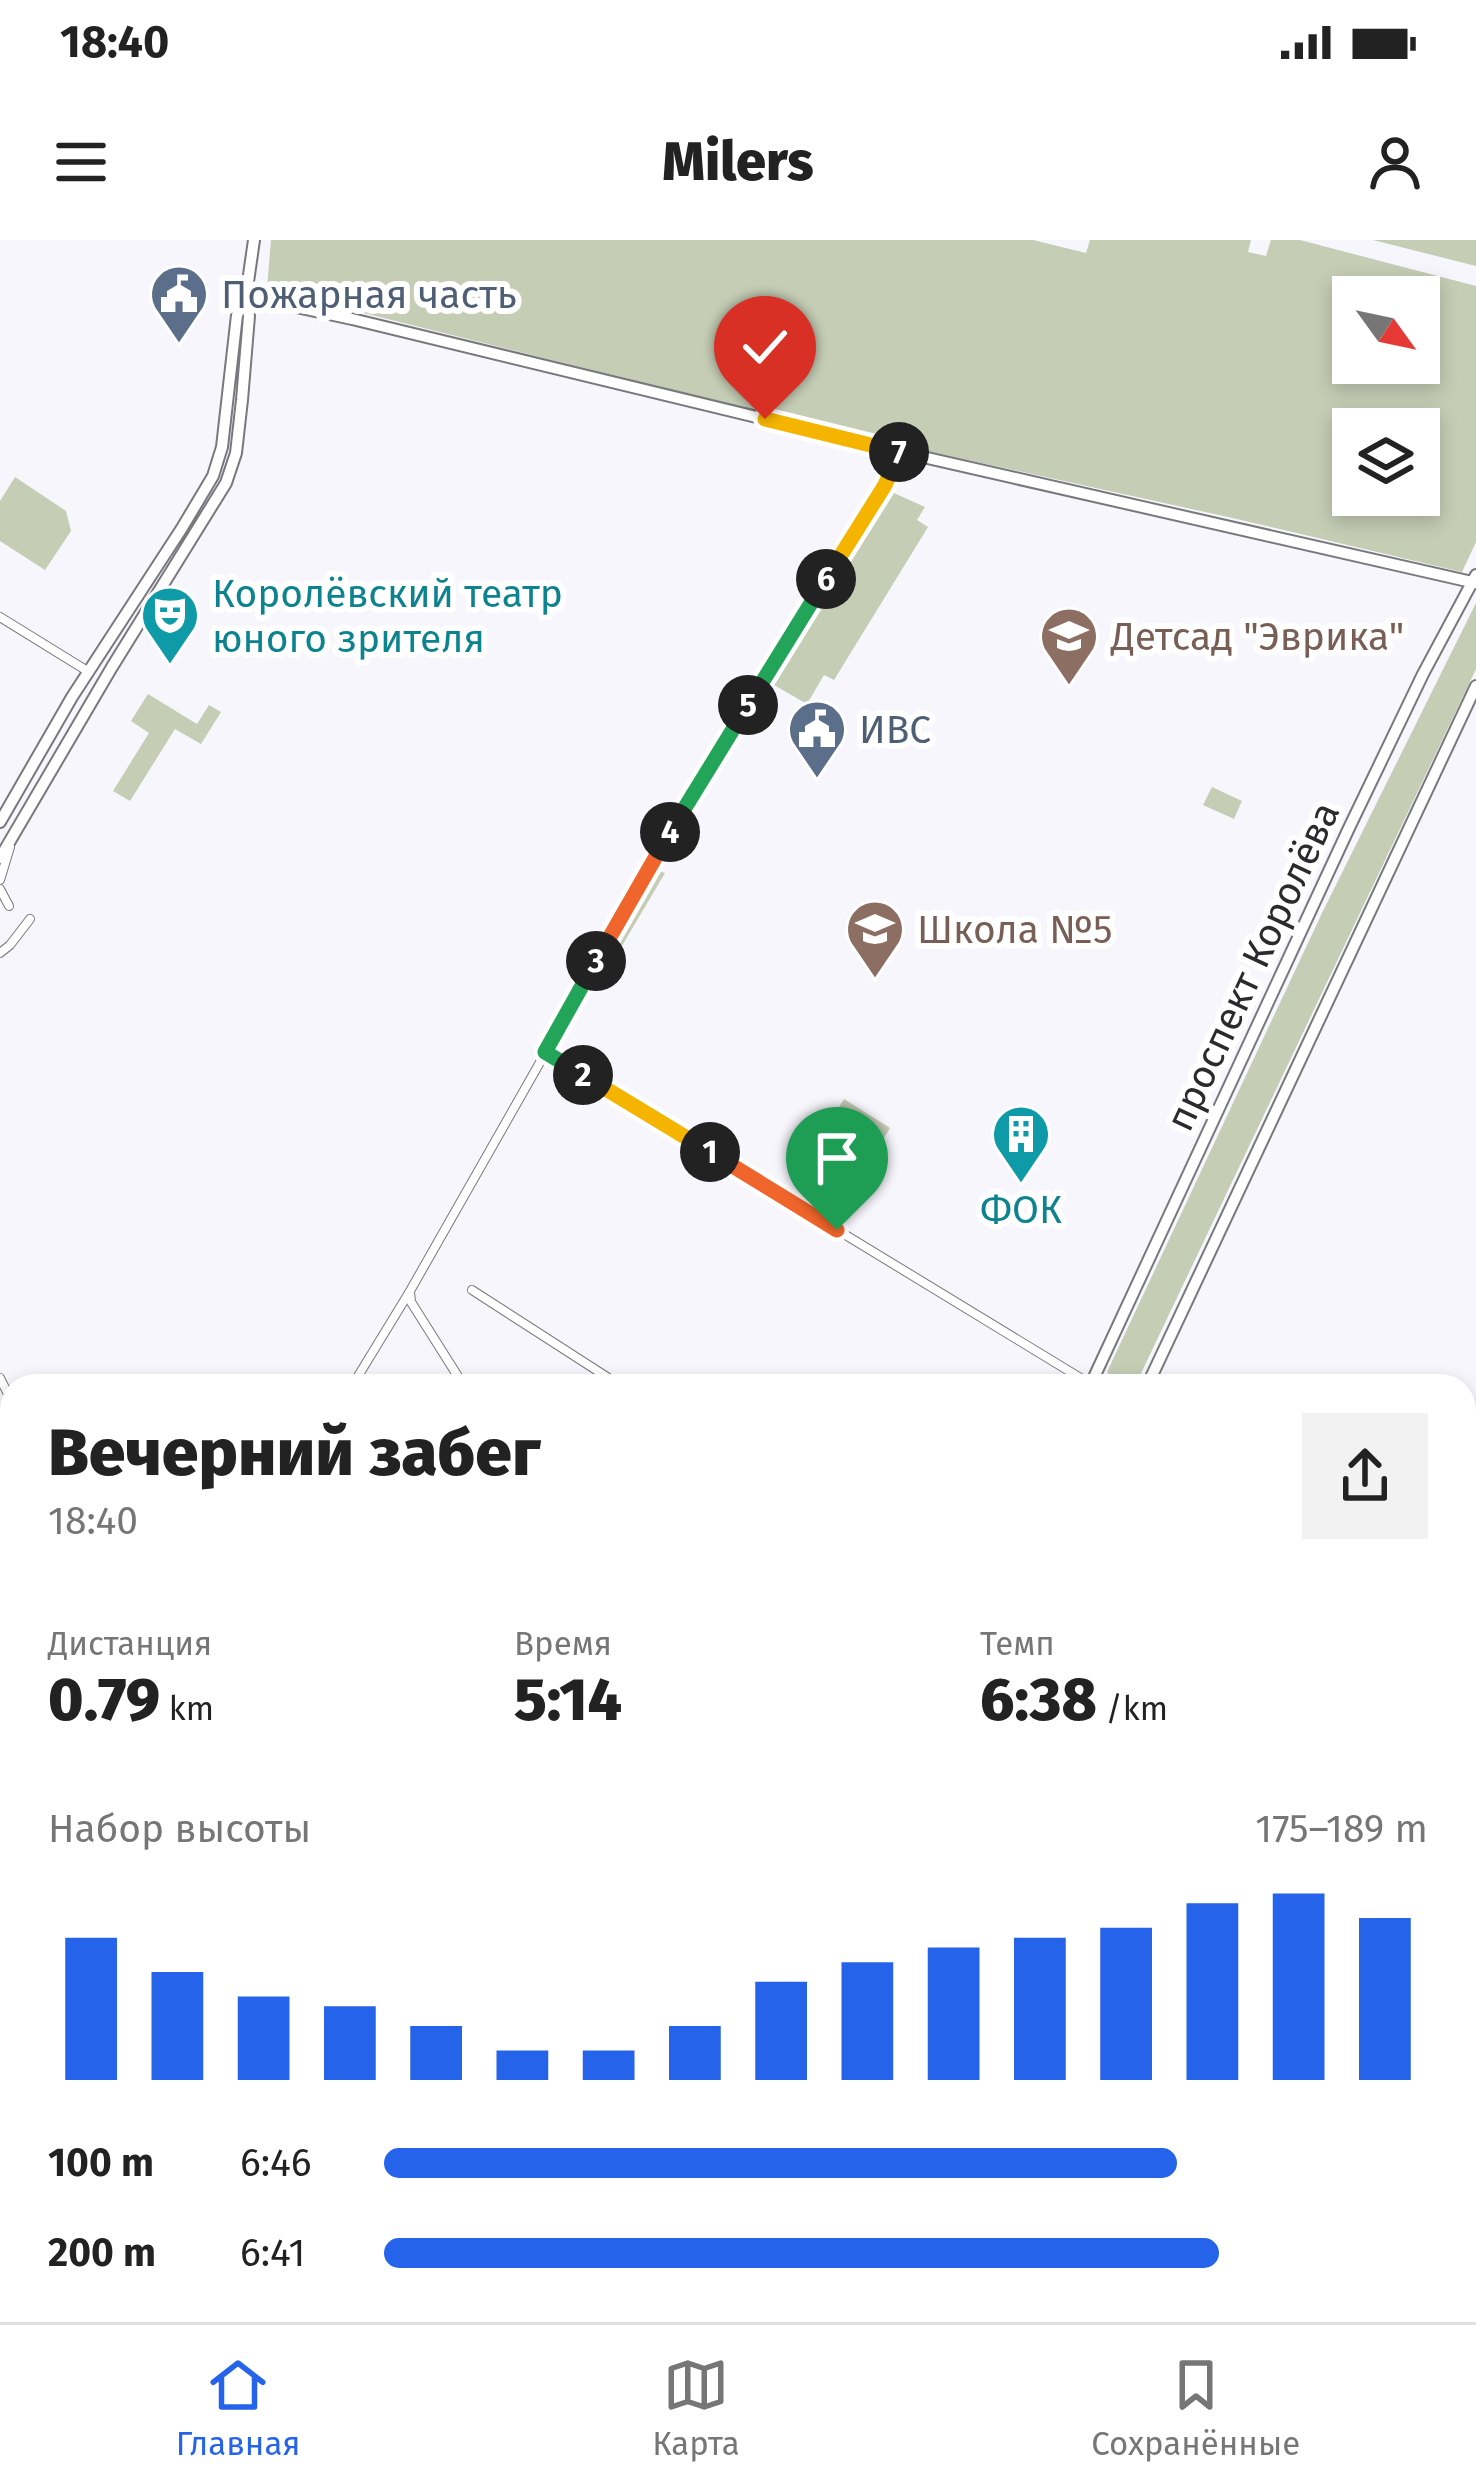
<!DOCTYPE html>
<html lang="ru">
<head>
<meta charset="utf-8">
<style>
	body { margin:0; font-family:"Fira Sans",sans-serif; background:#f2f2f2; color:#222; height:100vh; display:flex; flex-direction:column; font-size:45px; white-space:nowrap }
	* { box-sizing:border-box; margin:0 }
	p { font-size:39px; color:#767676 }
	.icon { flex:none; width:66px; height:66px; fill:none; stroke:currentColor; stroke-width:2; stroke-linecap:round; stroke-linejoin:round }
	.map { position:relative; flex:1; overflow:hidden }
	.side { position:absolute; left:0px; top:1134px; width:1476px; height:948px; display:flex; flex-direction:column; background:#fff; border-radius:36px 36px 0 0; box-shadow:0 6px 18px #0003 }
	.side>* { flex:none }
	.needle { width:78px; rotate:123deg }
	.tools { position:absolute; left:1332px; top:36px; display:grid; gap:24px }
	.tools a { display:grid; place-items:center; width:108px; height:108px; border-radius:0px; background:#fff; box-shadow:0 6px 18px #0003; font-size:60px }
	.pin { position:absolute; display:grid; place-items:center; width:102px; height:102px; color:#fff; margin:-123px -51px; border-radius:50% 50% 50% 0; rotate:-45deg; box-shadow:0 0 12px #0007 }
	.pin .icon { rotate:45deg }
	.km { position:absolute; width:60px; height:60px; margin:-30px; border-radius:50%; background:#222; color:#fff; font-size:33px; line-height:60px; text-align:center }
	.round { display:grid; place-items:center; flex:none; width:126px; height:126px; border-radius:0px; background:#f2f2f2 }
	.overview { display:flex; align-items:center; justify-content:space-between; height:204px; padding:0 48px }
	h1 { font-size:66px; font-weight:800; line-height:90px }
	.stats { display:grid; grid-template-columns:repeat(3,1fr); gap:18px; height:204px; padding:12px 48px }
	.stats div { display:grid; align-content:center }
	.stats b { font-size:60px; font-weight:800 }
	.stats small { font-size:33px; font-weight:400 }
	.stats p { font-size:33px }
	.chart { height:336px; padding:24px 48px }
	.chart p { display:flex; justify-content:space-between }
	.chart svg { width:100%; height:216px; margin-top:12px; stroke:#2563eb; stroke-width:6 }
	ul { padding:0 48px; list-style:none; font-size:39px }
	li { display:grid; grid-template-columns:192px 144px 1fr; align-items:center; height:90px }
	li i { height:30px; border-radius:15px; background:#2563eb }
	.status { display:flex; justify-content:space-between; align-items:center; height:84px; padding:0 60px; background:#fff; direction:ltr }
	.status svg { height:33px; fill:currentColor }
	header { display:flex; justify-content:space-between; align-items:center; height:156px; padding:0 48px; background:#fff; font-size:54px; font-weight:800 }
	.dock { display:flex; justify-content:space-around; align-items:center; height:168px; border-top:3px solid #e0e0e0; background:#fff; font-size:33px; color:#767676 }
	.dock a { display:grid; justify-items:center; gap:6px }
	.dock .active { color:#2563eb }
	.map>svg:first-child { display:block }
	.medical { fill:#fde8da }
	.green { fill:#c5cdb5; fill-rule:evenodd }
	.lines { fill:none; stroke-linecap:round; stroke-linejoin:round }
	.street-casing { stroke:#78787d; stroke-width:10 }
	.secondary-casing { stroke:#78787d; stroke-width:14 }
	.street { stroke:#fff; stroke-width:8 }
	.secondary { stroke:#fff; stroke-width:10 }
	.rail { stroke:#57575a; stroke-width:3; stroke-dasharray:18 9; stroke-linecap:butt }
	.split-1-casing { stroke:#fff; stroke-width:24 }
	.split-2-casing { stroke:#fff; stroke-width:24 }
	.split-3-casing { stroke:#fff; stroke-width:24 }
	.split-4-casing { stroke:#fff; stroke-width:24 }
	.split-5-casing { stroke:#fff; stroke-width:24 }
	.split-6-casing { stroke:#fff; stroke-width:24 }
	.split-7-casing { stroke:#fff; stroke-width:24 }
	.split-8-casing { stroke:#fff; stroke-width:24 }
	.split-1 { stroke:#f0652b; stroke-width:15 }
	.split-2 { stroke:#f5b400; stroke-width:15 }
	.split-3 { stroke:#22a559; stroke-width:15 }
	.split-4 { stroke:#f0652b; stroke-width:15 }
	.split-5 { stroke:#22a559; stroke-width:15 }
	.split-6 { stroke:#22a559; stroke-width:15 }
	.split-7 { stroke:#f5b400; stroke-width:15 }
	.split-8 { stroke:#f5b400; stroke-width:15 }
	.labels { text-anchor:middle; stroke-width:12; stroke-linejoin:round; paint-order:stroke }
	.service-label { font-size:39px; fill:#4e5e75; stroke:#fff; text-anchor:start }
	.culture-label { font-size:39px; fill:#0d838f; stroke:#fff; text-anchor:start }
	.education-label { font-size:39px; fill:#785e54; stroke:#fff; text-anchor:start }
	.street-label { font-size:39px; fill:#2b2b2d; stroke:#fff }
</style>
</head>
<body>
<div class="status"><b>18:40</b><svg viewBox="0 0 49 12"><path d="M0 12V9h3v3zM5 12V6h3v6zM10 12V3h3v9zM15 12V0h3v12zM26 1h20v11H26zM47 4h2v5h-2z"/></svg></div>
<header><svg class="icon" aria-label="menu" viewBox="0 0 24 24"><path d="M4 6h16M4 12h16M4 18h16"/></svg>Milers<svg class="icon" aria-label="person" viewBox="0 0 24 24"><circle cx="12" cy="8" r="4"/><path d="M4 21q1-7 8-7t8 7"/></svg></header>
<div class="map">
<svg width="1476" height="2082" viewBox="0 0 1476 2082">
	<rect width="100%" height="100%" fill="#f6f6fc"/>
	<path class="medical" d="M0,2028l12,9v33h35l-6,12h-41z"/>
	<path class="green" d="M271,0h762l53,13 4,-13h161l-3,12 18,4 5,-16h29l176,46v256l-14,30 -234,-55 -370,-81 -591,-147zM1353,57h66v66h-66zM1353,189h66v66h-66z
		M1373,0h103v26z
		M15,237l51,34 5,20 -26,39 -45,-29v-40z
		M885,249l40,18 -8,13 11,7 -94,153 -10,-5 -17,29 -40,-23z
		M1476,363v66l-341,717c-13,0 -20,-2 -28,-14l216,-461z
		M148,454l49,30 12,-19 12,7 -20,32 -26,-15 -45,72 -17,-10 36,-58 -18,-12z
		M1212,547l30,14 -8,18 -31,-14z
		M652,629l13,4 -68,115 -9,-6z
		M844,859l46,29 -12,20 -46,-29z
		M1086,2070h58l19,12h-57z"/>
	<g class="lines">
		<defs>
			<path id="street" d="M0,377l89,55
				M0,640l10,-33
				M0,649l9,17
				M0,713l10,-8 20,-26
				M545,812l547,333
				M472,1050l149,96
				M410,1052l1,10 53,84
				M0,1138l12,24
				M352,1146l58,-95 291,-512 184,-294 16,-33
				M1464,1359l12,7
				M1464,1660l12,7
				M1464,1796l12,-20
				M70,2082l7,-12"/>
			<path id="secondary" d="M246,56l106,23 549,133 575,131
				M0,582l72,-125 110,-169 31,-52 9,-29 15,-132 8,-16
				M0,618l112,-191 114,-184 10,-30 6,-53 7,-84 -3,-20 8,-56
				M1090,1146l259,-558 74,-154 53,-99
				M1147,1146l329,-700
				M0,1211l12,39
				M0,1379l12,29
				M0,1995l12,9
				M92,2070l15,12
				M491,2070l9,12
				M558,2070l10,12
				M145,2082l10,-12
				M655,2082l4,-12
				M701,2082l5,-12"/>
		</defs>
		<use href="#street" class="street-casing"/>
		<use href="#secondary" class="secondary-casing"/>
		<use href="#street" class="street"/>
		<use href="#secondary" class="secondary"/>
		<path class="rail" d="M1464,2042l12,-20
			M1459,2082l17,-29"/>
	</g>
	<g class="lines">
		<defs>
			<path id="split-1" d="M710,912l127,78"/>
			<path id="split-2" d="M583,835l127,77"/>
			<path id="split-3" d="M583,835l-38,-23 51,-91"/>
			<path id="split-4" d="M596,721l74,-129"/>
			<path id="split-5" d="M670,592l78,-127"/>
			<path id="split-6" d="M748,465l78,-126"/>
			<path id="split-7" d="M826,339l59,-94 14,-33"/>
			<path id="split-8" d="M765,179l134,33"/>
		</defs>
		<use href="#split-1" class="split-1-casing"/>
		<use href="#split-2" class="split-2-casing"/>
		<use href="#split-3" class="split-3-casing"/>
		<use href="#split-4" class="split-4-casing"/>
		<use href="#split-5" class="split-5-casing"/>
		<use href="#split-6" class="split-6-casing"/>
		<use href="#split-7" class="split-7-casing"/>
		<use href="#split-8" class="split-8-casing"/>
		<use href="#split-1" class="split-1"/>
		<use href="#split-2" class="split-2"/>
		<use href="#split-3" class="split-3"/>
		<use href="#split-4" class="split-4"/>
		<use href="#split-5" class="split-5"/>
		<use href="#split-6" class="split-6"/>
		<use href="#split-7" class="split-7"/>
		<use href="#split-8" class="split-8"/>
	</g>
	<defs>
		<symbol id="civic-pin" viewBox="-11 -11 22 30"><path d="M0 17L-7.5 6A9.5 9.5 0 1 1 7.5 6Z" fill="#5c6f8a" stroke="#fff"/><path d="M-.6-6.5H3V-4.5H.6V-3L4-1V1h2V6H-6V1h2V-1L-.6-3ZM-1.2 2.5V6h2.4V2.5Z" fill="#fff"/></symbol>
		<symbol id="theatre-pin" viewBox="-11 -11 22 30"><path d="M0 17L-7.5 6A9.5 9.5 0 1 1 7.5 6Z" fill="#0f9aa8" stroke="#fff"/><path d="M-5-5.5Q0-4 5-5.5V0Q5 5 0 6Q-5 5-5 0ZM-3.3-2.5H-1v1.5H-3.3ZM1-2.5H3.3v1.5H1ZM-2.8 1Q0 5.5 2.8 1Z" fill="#fff"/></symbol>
		<symbol id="school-pin" viewBox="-11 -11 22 30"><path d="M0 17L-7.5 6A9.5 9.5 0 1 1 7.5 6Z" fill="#8d6e63" stroke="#fff"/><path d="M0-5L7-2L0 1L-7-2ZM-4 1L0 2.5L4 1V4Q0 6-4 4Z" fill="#fff"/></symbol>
		<symbol id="building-pin" viewBox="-11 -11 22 30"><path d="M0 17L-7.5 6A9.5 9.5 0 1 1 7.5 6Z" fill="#0f9aa8" stroke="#fff"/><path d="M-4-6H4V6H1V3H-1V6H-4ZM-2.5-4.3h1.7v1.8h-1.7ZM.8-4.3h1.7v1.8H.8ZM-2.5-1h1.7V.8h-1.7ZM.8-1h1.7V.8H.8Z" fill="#fff"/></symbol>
	</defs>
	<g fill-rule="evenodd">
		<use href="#civic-pin" x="146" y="21" width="66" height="90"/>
		<use href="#theatre-pin" x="137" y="342" width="66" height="90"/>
		<use href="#school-pin" x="1036" y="363" width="66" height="90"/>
		<use href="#civic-pin" x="784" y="456" width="66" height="90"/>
		<use href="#school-pin" x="842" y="656" width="66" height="90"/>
		<use href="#building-pin" x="988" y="861" width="66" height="90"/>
	</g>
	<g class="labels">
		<g class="service-label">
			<text x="221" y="68">Пожарная часть</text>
			<text x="859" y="503">ИВС</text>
		</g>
		<g class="culture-label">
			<text x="212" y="367">Королёвский театр<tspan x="212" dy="45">юного зрителя</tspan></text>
			<text x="1021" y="983" text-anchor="middle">ФОК</text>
		</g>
		<g class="education-label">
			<text x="1111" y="410">Детсад "Эврика"</text>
			<text x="917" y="703">Школа №5</text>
		</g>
		<g class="street-label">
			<text transform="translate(1252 726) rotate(-65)" y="14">проспект Королёва</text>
		</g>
	</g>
</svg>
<div class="tools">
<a><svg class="needle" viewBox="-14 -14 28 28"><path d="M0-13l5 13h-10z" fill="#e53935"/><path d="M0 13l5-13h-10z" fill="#767676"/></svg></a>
<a><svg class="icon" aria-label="layers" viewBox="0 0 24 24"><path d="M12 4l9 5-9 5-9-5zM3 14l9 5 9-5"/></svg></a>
</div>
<div class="pin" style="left:837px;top:990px;background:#1e9e55"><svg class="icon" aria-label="arrive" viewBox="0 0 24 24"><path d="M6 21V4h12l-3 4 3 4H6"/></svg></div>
<div class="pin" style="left:765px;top:179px;background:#d93025"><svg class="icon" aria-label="check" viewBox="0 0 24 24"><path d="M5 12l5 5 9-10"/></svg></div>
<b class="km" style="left:710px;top:912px">1</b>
<b class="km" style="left:583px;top:835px">2</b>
<b class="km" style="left:596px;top:721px">3</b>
<b class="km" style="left:670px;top:592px">4</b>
<b class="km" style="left:748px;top:465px">5</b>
<b class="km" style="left:826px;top:339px">6</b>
<b class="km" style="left:899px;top:212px">7</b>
<section class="side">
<div class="overview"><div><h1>Вечерний забег</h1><p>18:40</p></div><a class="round"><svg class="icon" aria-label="share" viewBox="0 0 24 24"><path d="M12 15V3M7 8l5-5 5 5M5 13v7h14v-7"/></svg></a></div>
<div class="stats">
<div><p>Дистанция</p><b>0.79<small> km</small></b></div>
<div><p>Время</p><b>5:14</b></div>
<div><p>Темп</p><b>6:38<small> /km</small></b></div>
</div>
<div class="chart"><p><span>Набор высоты</span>175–189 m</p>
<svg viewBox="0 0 160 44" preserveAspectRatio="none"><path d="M5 44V15M15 44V22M25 44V27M35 44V29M45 44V33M55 44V38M65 44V38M75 44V33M85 44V24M95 44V20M105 44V17M115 44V15M125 44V13M135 44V8M145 44V6M155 44V11"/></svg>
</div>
<ul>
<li><b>100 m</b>6:46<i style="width:76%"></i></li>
<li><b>200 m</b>6:41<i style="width:80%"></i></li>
</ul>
</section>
</div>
<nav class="dock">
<a class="active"><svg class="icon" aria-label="home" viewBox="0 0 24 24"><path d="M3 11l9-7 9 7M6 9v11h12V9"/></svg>Главная</a>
<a><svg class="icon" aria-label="map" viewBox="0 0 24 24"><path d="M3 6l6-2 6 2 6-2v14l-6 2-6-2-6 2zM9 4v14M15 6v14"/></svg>Карта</a>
<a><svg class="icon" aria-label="saved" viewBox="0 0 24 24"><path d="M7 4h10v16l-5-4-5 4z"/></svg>Сохранённые</a>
</nav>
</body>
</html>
